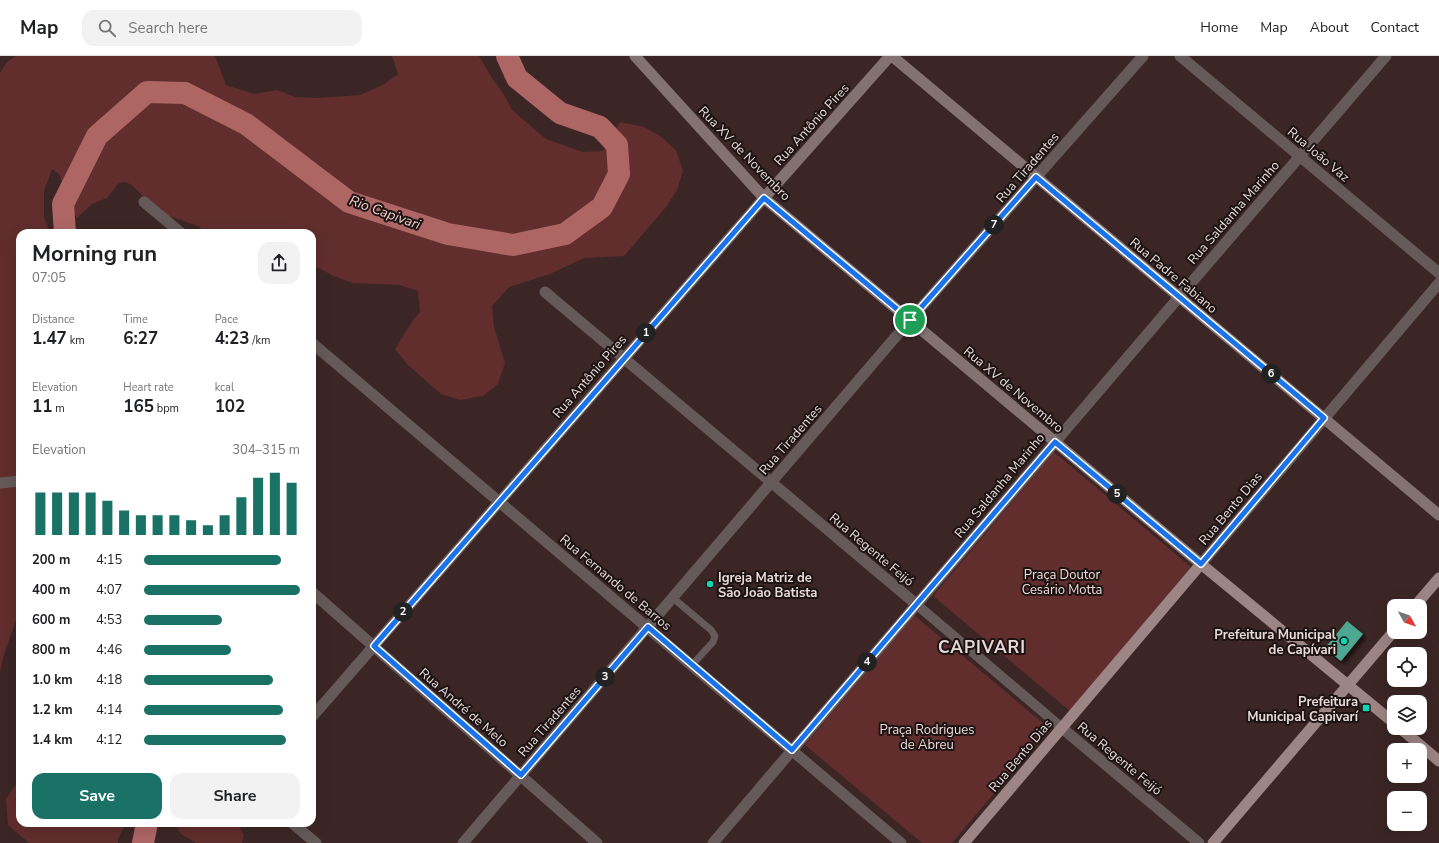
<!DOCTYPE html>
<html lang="en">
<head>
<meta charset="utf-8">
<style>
	body { margin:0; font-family:"Nunito Sans",sans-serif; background:#f2f2f2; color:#202124; height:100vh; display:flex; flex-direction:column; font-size:15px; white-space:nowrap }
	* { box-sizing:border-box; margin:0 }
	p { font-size:13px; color:#757577 }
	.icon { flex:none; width:22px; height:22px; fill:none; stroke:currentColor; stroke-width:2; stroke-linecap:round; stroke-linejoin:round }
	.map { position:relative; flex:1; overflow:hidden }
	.panel { position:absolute; left:16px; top:173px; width:300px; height:598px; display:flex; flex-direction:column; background:#fff; border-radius:12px; box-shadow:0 4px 16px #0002 }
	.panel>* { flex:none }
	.needle { width:26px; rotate:130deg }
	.buttons { position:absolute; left:1387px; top:543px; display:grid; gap:8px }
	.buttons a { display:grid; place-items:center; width:40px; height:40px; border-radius:8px; background:#fff; box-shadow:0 4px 16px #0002; font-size:20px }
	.pin { position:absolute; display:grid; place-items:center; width:34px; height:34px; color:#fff; margin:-17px; border:2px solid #fff; border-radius:50%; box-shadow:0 1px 4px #0007 }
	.km { position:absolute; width:20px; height:20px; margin:-10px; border-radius:50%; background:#222; color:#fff; font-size:11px; line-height:20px; text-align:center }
	.round { display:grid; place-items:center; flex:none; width:42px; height:42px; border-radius:12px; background:#f2f2f2 }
	.head { display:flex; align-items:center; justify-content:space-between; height:68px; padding:0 16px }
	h1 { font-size:22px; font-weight:700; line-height:30px }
	.stats { display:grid; grid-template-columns:repeat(3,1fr); gap:6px; height:68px; padding:4px 16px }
	.stats div { display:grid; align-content:center }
	.stats b { font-size:17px; font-weight:700 }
	.stats small { font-size:11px; font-weight:400 }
	.stats p { font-size:11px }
	.chart { height:112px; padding:8px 16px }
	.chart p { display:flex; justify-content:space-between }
	.chart svg { width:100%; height:72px; margin-top:4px; stroke:#197265; stroke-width:6 }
	.primary-button { display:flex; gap:8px; margin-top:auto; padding:8px 16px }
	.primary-button a { flex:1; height:46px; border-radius:12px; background:#197265; color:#fff; font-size:16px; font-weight:700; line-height:46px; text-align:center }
	.primary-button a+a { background:#f2f2f2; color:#202124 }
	ul { padding:0 16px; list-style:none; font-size:13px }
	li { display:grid; grid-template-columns:64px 48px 1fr; align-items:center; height:30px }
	li i { height:10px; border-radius:5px; background:#197265 }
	header { display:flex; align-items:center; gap:24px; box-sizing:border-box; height:56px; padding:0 20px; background:#fff; border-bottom:1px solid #e0e0e0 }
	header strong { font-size:19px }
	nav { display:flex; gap:22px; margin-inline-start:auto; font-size:14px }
	.search { width:280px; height:36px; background:#f2f2f2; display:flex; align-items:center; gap:10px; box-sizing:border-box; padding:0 14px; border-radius:12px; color:#757577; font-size:15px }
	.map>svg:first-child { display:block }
	.green { fill:#612d2d }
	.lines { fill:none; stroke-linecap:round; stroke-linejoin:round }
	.river { stroke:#ae6665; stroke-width:22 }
	.building { fill:#4ea893; filter:url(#shadow) }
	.service { stroke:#655a59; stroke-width:7 }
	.pedestrian { stroke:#655a59; stroke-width:10 }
	.minor { stroke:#655a59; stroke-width:11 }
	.tertiary { stroke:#655a59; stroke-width:11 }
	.secondary { stroke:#847272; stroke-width:11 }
	.primary { stroke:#9c8584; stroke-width:11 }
	.route-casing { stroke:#fff; stroke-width:8 }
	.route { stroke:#1a73e8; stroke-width:5 }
	.poi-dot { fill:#10d5b4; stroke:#1b1212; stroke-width:1.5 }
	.labels { text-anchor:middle; stroke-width:4; stroke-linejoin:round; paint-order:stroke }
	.street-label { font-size:13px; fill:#e8dad9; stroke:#1b1212 }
	.park-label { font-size:13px; fill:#f0dad9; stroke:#1b1212 }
	.poi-label { font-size:13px; font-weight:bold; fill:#e8dad9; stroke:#1b1212; text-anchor:end }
	.water-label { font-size:14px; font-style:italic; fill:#f6cbc9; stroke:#1b1212 }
	.district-label { font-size:17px; font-weight:bold; letter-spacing:1px; fill:#e8dad9; stroke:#1b1212 }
</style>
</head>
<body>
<header>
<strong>Map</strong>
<div class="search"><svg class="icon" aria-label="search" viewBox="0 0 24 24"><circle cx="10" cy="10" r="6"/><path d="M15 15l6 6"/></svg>Search here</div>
<nav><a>Home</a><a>Map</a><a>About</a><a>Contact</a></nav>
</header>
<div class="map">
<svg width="1439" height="787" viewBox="0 0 1439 787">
	<defs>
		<filter id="shadow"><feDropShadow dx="3.5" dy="3.5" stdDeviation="2" flood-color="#0009"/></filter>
	</defs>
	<rect width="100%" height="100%" fill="#3b2625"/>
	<path class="green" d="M16,0h199l11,29 28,9 23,-4 18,7 24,1 41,-3 23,-10 15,-11 -6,-18h87l13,22 11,15 9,17 34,29 37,13 20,-1 17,-29 24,5 16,9 16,14 7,21 -6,19 -10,16 -43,50 -40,2 -34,16 -41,13 -17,19 2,21 11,36 -7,21 -15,12 -23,4 -19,-6 -33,-29 -13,-16 18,-29 7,-8 -2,-21 -18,-6 -47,-2 -19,-7 -22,-11v-32h-106l-8,-7 -40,-14 -25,-26 -7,-4 -7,1 -12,15 -15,6 -15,14 -6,-10 -12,-34 -7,-5 -8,22v26l6,16h-30v377l-16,44 -4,18v-599l7,-11z
		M1054,396l137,115 -121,144 -137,-115z
		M914,559l135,113 -97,115h-30l-117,-98z
		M20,722v45h106l-8,16v4h-89l-21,-18 -2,-26z
		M175,767h62l7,12 -2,8h-46l-15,-9z"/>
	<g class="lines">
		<path class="river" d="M65,177l-2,-29 34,-68 50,-44 38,1 61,31 103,78 99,32 65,11 52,-11 37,-27 17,-33 -2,-29 -17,-18 -40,-14 -43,-35 -10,-22
			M143,787l4,-20"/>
	</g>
	<path class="building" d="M1347,565l16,13 -22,27 -16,-13z"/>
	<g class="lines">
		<path class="service" d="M673,542l38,32 4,6 -2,6 -21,23"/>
		<path class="pedestrian" d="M916,548l146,124"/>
		<path class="minor" d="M1180,0l259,217
			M144,146l37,31
			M545,236l371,312
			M312,287l589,500
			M1201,508l238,-281
			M312,661l452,-519
			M1062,672l137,115
			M292,767l24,20
			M463,787l58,-68
			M713,787l466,-546 207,-241"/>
		<path class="tertiary" d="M0,427l20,-2
			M312,536l285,251
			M521,719l389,-455 233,-264"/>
		<path class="secondary" d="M635,0l129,142 437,366
			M892,0l547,459
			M764,142l126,-142"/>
		<path class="primary" d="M1415,550l24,-28
			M1400,672l39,33
			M964,787l237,-279 193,159
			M1213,787l181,-212"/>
	</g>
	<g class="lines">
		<defs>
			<path id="route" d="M1036,121l288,241 -123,146 -146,-122 -263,308 -144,-123 -127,148 -147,-129 390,-448 146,122z"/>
		</defs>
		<use href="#route" class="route-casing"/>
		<use href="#route" class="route"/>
	</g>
	<g class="poi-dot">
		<circle cx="710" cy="528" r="4"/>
		<circle cx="1344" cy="585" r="4"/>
		<rect x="1362" y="648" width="8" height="8" rx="2"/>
	</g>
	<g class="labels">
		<g class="street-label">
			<text transform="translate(811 68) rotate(-48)" y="5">Rua Antônio Pires</text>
			<text transform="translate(745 97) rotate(46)" y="5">Rua XV de Novembro</text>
			<text transform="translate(1319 98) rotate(40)" y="5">Rua João Vaz</text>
			<text transform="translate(1027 111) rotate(-49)" y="5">Rua Tiradentes</text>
			<text transform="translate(1233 156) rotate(-49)" y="5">Rua Saldanha Marinho</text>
			<text transform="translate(1174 219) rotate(40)" y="5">Rua Padre Fabiano</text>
			<text transform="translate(589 320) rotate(-49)" y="5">Rua Antônio Pires</text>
			<text transform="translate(1014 333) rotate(40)" y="5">Rua XV de Novembro</text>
			<text transform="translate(790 383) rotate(-49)" y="5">Rua Tiradentes</text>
			<text transform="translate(999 429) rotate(-50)" y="5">Rua Saldanha Marinho</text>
			<text transform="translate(1230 452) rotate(-50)" y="5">Rua Bento Dias</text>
			<text transform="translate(872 493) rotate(40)" y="5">Rua Regente Feijó</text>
			<text transform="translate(616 526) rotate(40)" y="5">Rua Fernando de Barros</text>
			<text transform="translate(464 651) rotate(41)" y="5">Rua André de Melo</text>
			<text transform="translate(549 665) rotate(-49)" y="5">Rua Tiradentes</text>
			<text transform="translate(1020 699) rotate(-50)" y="5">Rua Bento Dias</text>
			<text transform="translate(1120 702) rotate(40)" y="5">Rua Regente Feijó</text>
		</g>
		<g class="park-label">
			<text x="1062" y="523">Praça Doutor<tspan x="1062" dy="15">Cesário Motta</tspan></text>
			<text x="927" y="678">Praça Rodrigues<tspan x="927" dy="15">de Abreu</tspan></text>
		</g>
		<g class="poi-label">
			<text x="718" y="526" text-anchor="start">Igreja Matriz de<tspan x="718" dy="15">São João Batista</tspan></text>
			<text x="1336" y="583">Prefeitura Municipal<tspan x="1336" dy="15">de Capívari</tspan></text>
			<text x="1358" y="650">Prefeitura<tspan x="1358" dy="15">Municipal Capivarí</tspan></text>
		</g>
		<g class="water-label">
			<text transform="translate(385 156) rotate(20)" y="5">Rio Capivari</text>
		</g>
		<g class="district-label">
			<text x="982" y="597">CAPIVARI</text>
		</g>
	</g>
</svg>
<div class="buttons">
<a><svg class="needle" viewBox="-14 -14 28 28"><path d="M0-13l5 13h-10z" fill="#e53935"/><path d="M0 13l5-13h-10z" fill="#757577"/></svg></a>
<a><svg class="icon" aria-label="locate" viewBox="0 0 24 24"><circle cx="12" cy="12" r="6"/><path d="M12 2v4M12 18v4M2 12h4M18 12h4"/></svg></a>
<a><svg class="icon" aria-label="layers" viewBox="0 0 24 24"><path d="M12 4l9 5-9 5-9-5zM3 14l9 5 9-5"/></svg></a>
<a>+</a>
<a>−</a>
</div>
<div class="pin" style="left:910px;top:264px;background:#1e9e55"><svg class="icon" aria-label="arrive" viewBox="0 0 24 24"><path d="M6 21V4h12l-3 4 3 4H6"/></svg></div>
<b class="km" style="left:646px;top:277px">1</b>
<b class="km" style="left:403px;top:556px">2</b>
<b class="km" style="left:605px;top:621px">3</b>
<b class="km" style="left:867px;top:606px">4</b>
<b class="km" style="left:1117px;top:438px">5</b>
<b class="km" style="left:1271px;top:318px">6</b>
<b class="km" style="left:994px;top:169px">7</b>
<section class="panel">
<div class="head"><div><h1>Morning run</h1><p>07:05</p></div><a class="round"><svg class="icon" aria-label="share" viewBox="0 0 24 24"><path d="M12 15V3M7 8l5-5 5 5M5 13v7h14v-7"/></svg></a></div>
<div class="stats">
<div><p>Distance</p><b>1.47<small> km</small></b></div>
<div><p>Time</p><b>6:27</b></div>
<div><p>Pace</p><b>4:23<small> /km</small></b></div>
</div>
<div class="stats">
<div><p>Elevation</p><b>11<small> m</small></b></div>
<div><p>Heart rate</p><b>165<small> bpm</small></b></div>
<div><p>kcal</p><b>102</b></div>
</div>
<div class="chart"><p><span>Elevation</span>304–315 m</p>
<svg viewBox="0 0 160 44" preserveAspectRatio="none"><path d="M5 44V18M15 44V18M25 44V18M35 44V18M45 44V23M55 44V29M65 44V32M75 44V32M85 44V32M95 44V35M105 44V38M115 44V32M125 44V21M135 44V9M145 44V6M155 44V12"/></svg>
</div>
<ul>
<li><b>200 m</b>4:15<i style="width:88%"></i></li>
<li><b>400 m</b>4:07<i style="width:100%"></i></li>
<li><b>600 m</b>4:53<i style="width:50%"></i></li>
<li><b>800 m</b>4:46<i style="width:56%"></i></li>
<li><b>1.0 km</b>4:18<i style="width:83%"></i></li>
<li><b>1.2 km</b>4:14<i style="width:89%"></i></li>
<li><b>1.4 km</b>4:12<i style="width:91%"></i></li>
</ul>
<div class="primary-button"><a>Save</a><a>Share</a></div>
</section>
</div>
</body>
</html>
